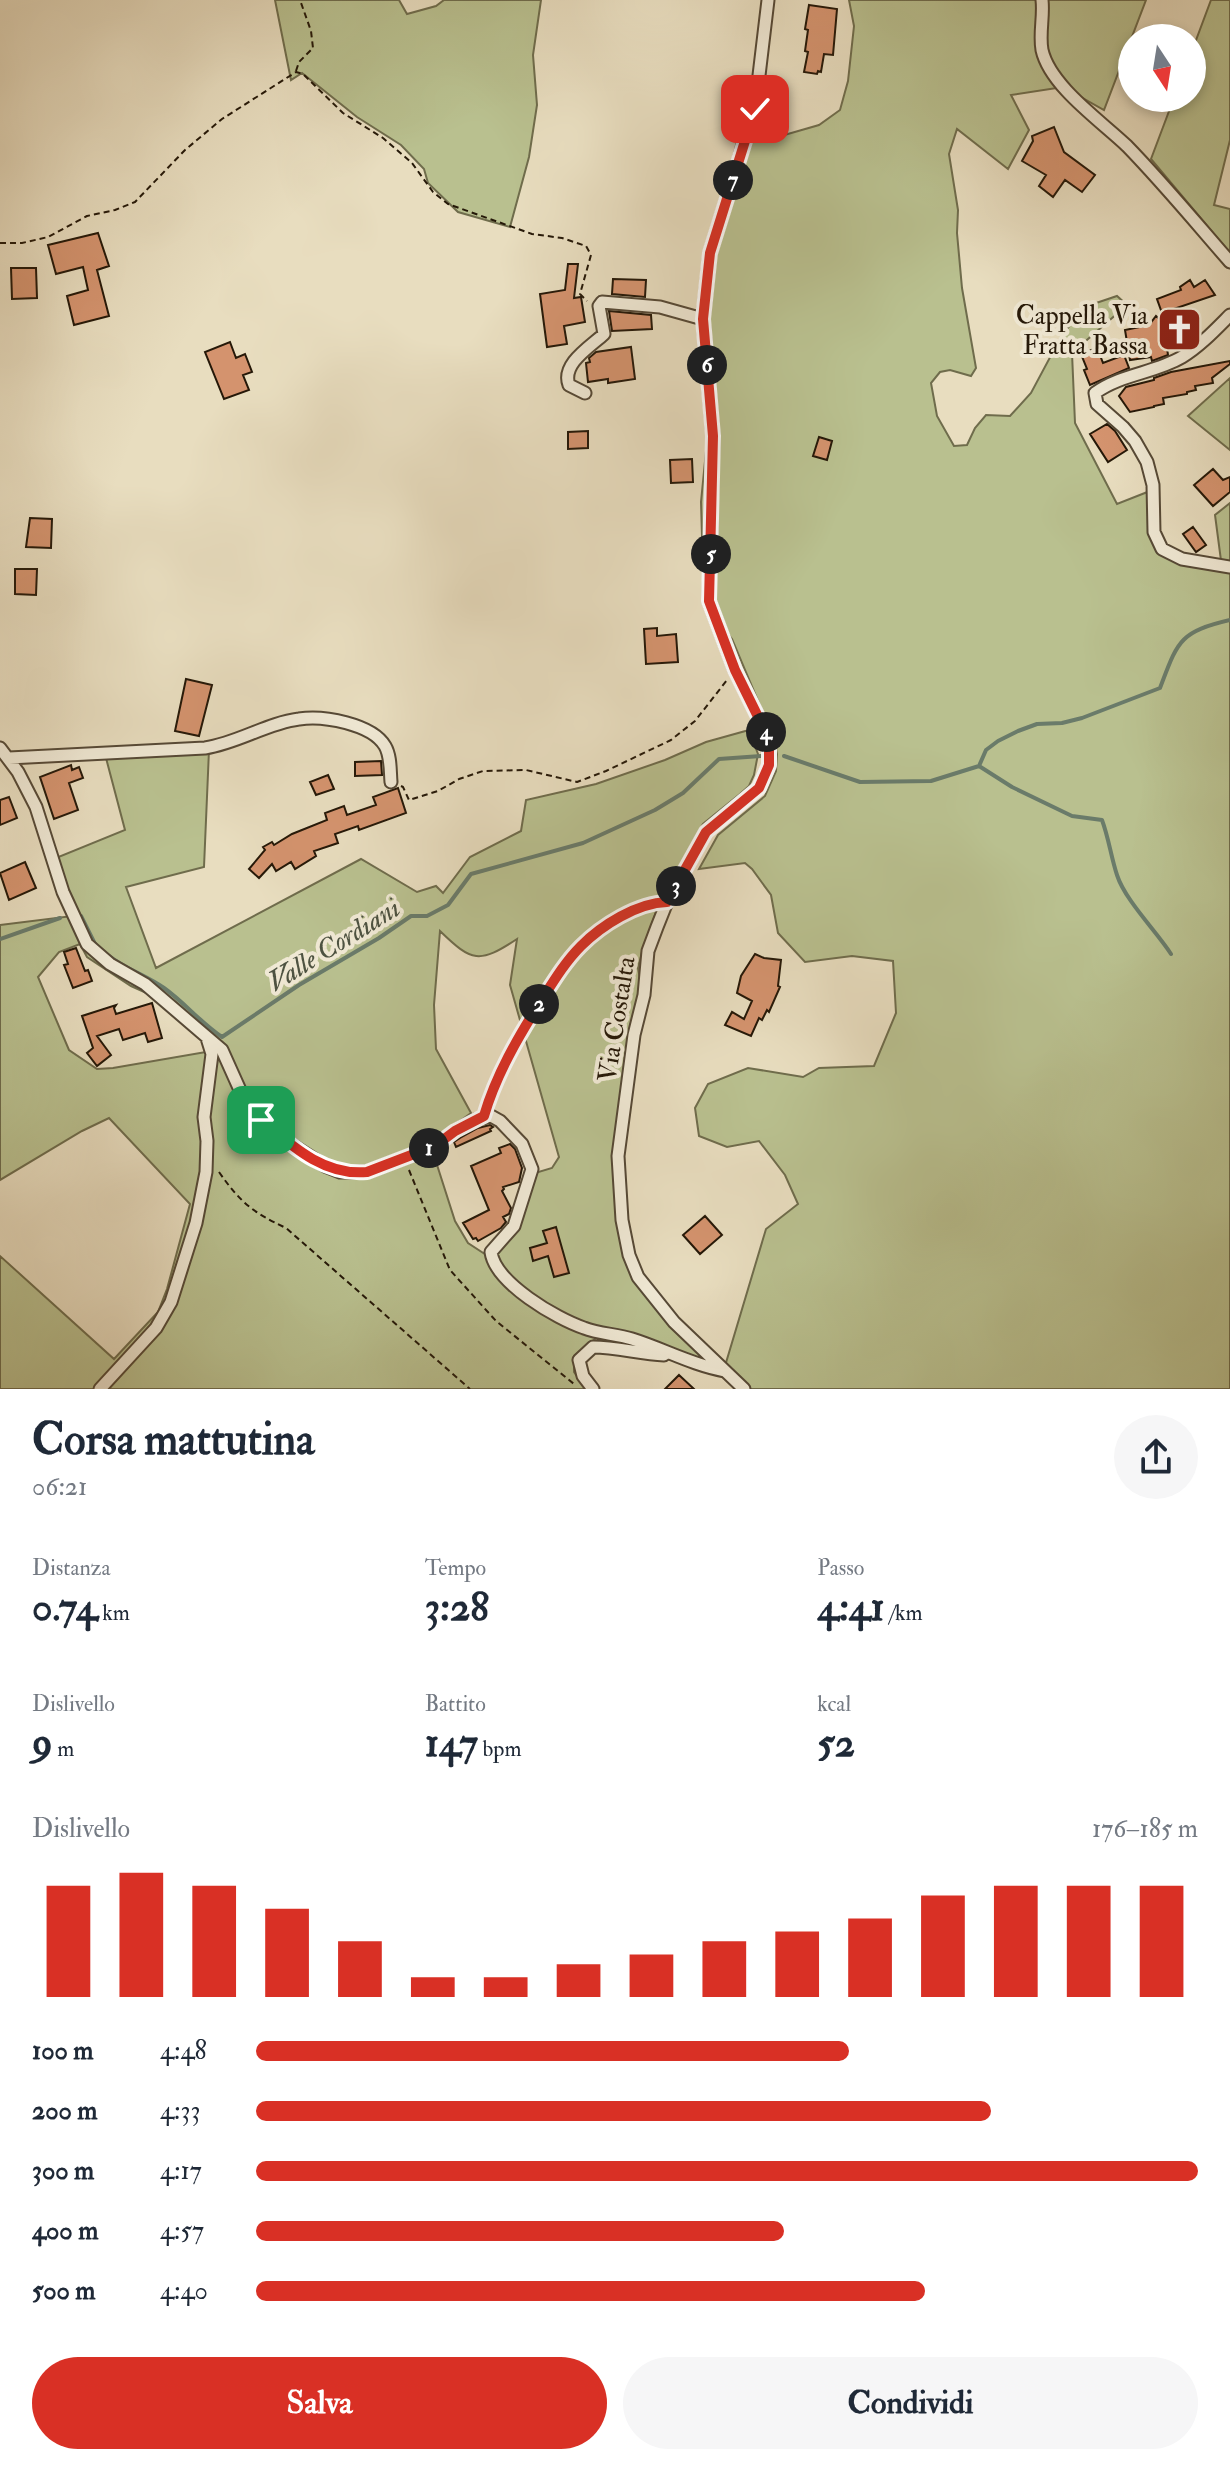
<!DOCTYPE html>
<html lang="it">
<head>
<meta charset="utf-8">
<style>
	body { margin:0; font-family:"IM FELL Double Pica",serif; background:#f6f6f7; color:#1f2937; height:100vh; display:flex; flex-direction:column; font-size:30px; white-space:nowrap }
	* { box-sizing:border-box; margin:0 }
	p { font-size:26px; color:#747a83 }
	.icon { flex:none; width:44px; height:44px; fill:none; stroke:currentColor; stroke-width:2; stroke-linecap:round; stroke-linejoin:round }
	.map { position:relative; height:1389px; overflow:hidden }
	.drawer { display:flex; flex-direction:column; background:#fff; flex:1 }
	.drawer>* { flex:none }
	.needle { width:52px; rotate:168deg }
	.controls { position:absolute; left:1118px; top:24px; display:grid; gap:16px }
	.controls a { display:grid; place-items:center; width:88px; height:88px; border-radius:50%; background:#fff; box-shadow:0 4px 12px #0003; font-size:40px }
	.pin { position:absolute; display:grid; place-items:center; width:68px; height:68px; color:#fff; margin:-34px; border-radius:16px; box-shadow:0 4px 12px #0006 }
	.km { position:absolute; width:40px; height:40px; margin:-20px; border-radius:50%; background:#222; color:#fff; font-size:22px; line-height:40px; text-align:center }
	.round { display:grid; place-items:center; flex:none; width:84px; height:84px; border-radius:42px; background:#f6f6f7 }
	.head { display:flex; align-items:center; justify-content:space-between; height:136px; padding:0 32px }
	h1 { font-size:44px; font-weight:700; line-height:60px }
	.metrics { display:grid; grid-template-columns:repeat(3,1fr); gap:12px; height:136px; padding:8px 32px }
	.metrics div { display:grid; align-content:center }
	.metrics b { font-size:40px; font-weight:700 }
	.metrics small { font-size:22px; font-weight:400 }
	.metrics p { font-size:22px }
	.chart { height:224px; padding:16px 32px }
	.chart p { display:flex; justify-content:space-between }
	.chart svg { width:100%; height:144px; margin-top:8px; stroke:#d93025; stroke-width:6 }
	.button { display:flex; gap:16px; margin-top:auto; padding:16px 32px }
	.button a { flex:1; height:92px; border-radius:48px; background:#d93025; color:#fff; font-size:32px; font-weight:700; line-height:92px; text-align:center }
	.button a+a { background:#f6f6f7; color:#1f2937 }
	ul { padding:0 32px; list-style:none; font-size:26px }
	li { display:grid; grid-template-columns:128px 96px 1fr; align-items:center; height:60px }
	li i { height:20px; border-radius:10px; background:#d93025 }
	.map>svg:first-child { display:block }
	.green { fill:#b9c08f; stroke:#6f6c4c; stroke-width:2; fill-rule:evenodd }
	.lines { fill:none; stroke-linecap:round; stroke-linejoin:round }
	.stream { stroke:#6a7b6a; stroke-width:4 }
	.building { fill:#d4936e; stroke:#251808; stroke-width:2 }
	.minor-casing { stroke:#564936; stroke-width:15 }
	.path { stroke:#251808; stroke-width:2; stroke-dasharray:6 4; stroke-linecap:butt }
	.minor { stroke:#f0e9d5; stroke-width:11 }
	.route-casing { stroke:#fff; stroke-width:16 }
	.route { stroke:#d93025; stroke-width:10 }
	.labels { text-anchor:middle; stroke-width:8; stroke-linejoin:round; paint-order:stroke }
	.poi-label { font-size:26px; fill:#251808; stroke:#f0e9d5; text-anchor:end }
	.street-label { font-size:26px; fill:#251808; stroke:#f0e9d5 }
	.water-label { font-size:28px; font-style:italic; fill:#4d5241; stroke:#f0e9d5 }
</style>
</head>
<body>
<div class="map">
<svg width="1230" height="1389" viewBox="0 0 1230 1389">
	<rect width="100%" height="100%" fill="#e8ddbf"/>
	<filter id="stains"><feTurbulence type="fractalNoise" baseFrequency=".0025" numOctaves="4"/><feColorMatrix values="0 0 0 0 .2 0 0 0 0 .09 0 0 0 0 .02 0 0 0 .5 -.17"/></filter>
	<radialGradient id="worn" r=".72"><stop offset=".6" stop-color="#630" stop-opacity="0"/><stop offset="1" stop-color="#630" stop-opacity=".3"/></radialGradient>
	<path class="green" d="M275,0h124l8,14 29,-8 8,-6h97l-8,55 4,50 -8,52 -19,70 -52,-15 -30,-29 -4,-14 -23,-24 -44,-28 -55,-44 -11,7z
		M849,0h297l-42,110 -41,-23 -52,8 18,35 -21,39 -51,-40 -8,25 9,56 -1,23 5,55 14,80 -5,8 -21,-6 -10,2 -9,11 6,33 17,30 13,-1 8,-17 11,-13 24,1 21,-23 32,-60 14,-15 7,-11 33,-11 10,9 -55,48 3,70 42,81 33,-13 9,62 63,15 -7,-53 15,-12v886h-483l-22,-22 -125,-32 -26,21v16l12,17h-586v-133l114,103 44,-47 9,-23 23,-85 -81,-86 -27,13 -82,49v-255l73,-9 -22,-56 74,-30 -19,-72 103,-8 -5,117 -78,20 30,81 205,-109 56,33 19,-6 7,7 27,-36 51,-26 5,-31 70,-16 69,-24 41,-18 43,-12 9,24 -4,21 -5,11 -9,8 -37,30 -44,80 -16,44 -5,20 6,32 -27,171 12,94 34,46 62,55 41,-137 32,-25 -13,-29 -26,-34 -32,6 -28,-11 -4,-28 13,-24 40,-16 55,9 16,-9 55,-2 22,-53 -3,-52 -41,-5 -47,6 -27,-29 -7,-38 -19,-26 -7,-6 -46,6 19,-34 47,-39 11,-25 1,-17 -3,-15 -42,-100 -28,-35 -3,-102 10,-102 -10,-87 6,-50 32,-130 35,5 45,-13 21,-15 8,-29 6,-55zM440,931c32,31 39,33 77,8l-7,46 49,172 -7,11 -17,5 -41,82v5l-26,-17 -13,-22 -25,-78 41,-30 -35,-64 -2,-44zM80,944l7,13 44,29 20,9 49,42 6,15 -93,16 -16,1 -28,-19 -31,-73 21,-25z
		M1211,0h19v140l-16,65 16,4v44l-79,-94 23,-61h18v-47z
		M1230,378v72l-42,-34z"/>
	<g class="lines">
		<path class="stream" d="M784,756l76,26 71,-1 48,-15 7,-16 12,-9 20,-10 19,-7 25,-1 20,-5 78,-30c18,-47 19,-56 70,-68
			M979,766l33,21 60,29 30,4c7,19 9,37 15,55 8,25 39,56 54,79
			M81,916l15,30
			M0,939l60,-21
			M109,956c17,13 38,20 55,32 21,15 37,35 58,49l77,-52 80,-47 32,-22h16l21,-11 23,-31 112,-31 72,-33 28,-17 36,-34 42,-3"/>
	</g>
	<path class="building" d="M809,5l28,4 -4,46 -9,-1 -3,18 -3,-1 -1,3 -13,-2 4,-20 -3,-1 3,-21 -3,-1z
		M1054,127l10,25 31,23 -13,17 -17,-12 -12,17 -14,-11 7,-11 -24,-14 11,-20 -1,-5z
		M98,233l11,33 -12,4 12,46 -35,9 -7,-29 21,-6 -5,-23 -27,7 -8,-29z
		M568,264h10l-4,34 7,-1 4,25 -21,4 3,18 -20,3 -7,-53 25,-4z
		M11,268h25l1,30 -25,1z
		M613,279l33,1 -1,17 -33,-3z
		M1190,280l4,7 11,-7 10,15 -53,18 -5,-14 24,-9 -1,-3z
		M609,311l42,4 1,14 -40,2z
		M1156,316l21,18 -11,7 2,14 -16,6 -1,-4 -21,3 -5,-30 24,-5z
		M230,342l6,16 9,-4 7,18 -9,3 6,15 -25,9 -19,-47z
		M631,347l4,32 -27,4v-4l-20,3 -2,-19 4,-1 -1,-4 7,-6z
		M1094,349v2l4,-1 5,13 21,-8 5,13 -39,17 -6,-15 3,-1 -6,-15z
		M1230,361v3l-18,14 1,5 -18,3 1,4 -9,2v2l-24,4 1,6 -10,2v1l-24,5 -11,-16 7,-9 28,-7v-2l17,-6z
		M1107,424l8,7 12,19 -19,12 -18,-28z
		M588,431v17l-20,1v-17z
		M819,437l13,4 -5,19 -14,-4z
		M692,459l1,23 -22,1 -1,-23z
		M1213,469l10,11 7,-3v15l-17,14 -19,-21z
		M30,518l22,1 -1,29 -25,-1z
		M1193,527l13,18 -10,7 -13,-18z
		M15,569h22l-1,26 -21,-1z
		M657,628v8l19,-2 2,28 -32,2 -2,-35z
		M186,679l26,6 -13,51 -24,-5z
		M381,761l1,14 -27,1v-14z
		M71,765l1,5 7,-3 4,11 -14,5 9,27 -24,9 -14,-42z
		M328,775l6,14 -18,6 -6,-13z
		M398,788l8,25 -47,17 -1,-4 -23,8 3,9 -24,8 2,5 -21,13 -4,-7 -15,9 -4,-7 -13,14 -10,-9 16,-19 -2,-3 9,-5 2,3 18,-11 35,-14 -2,-7 19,-7 3,9 29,-10 -3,-8z
		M9,797l8,21 -17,7v-25z
		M25,862l11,26 -27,12 -9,-27z
		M76,948l9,23 3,-1 4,11 -19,7 -9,-23 4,-1 -4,-12z
		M755,954l9,4 17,2 -3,26 2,1 -11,25 -2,-2 -5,10 -3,-2 -8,18 -26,-11 7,-13 12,7 8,-18 -15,-8 4,-17z
		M152,1003l10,35 -14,4 -3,-9 -22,7 -4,-11 -22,7 14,19 -14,11 -10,-13 6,-5 -11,-32 34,-11 -2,3 2,6z
		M490,1125l3,2 -3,2 1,2 -35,16 -2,-5 6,-4 18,-10z
		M510,1144l5,5 7,19 -3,14 -16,5 1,2 -2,2 9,17 -2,6 -6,3 3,5 -5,6 -23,13 -2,-3 -3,1 -10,-16 26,-13 -18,-44 30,-13 -2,-5z
		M705,1216l17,19 -22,19 -17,-19z
		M556,1227l13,46 -15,4 -6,-21 -15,5 -3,-13 17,-5 -4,-12z
		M679,1375l15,14h-29z"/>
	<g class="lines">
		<defs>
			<path id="minor" d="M1042,0c2,16 -3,34 0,50 8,36 59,71 85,96 36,37 69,77 103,116
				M1230,315c-15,15 -30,31 -48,42 -27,16 -61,17 -87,36l2,11 26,23 12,14 12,21 6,23 1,47 8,17 20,10 48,8
				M585,393l-16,-8c-8,-21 21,-38 35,-51l-5,-28 3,-4 58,5 43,12
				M0,748l18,24 18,35 27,85 24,52 23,20 35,20 77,66 22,49 8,14 31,26 42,27 15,6h27l68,-26 20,-15 20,-11 16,-4 9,5 22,23 10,25 -18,57 -23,26c4,31 66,67 93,76 15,6 32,6 48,11 32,10 60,26 93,32
				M9,758l196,-10c33,-5 62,-25 94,-29 24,-4 73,5 86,27 6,10 5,25 6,36
				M100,1389l56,-61 15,-26 25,-79 10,-51 1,-31 -3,-24 8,-63 -5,-16
				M593,1389l-10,-13 -4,-16 14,-13c24,0 47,7 71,8
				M744,1389l-70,-67 -36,-45 -9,-22 -7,-35 -4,-64 16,-121 10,-40 4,-44 9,-24 10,-25 39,-70 53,-44 10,-23v-26l-34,-69 -26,-69 4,-165 -10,-117 7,-66 45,-144 13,-109"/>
		</defs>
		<use href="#minor" class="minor-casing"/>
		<path class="path" d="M296,71l3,-9 14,-14 -2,-17 -11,-31
			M0,243h22l26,-6 39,-21 28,-6 20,-8 50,-52 37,-31 74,-47 7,2 40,39 40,25 29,25 21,29 15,12 84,30 30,4 24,8 5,9 -11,39 7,7
			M401,786l2,1 6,13 29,-9 21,-12 24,-8 43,-1 51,12 29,-11 65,-31 24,-19 32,-41
			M488,1104c21,-54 67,-144 115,-177 14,-10 34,-17 51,-23
			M409,1170l41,100 46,51 78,63
			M219,1172c21,30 33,40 67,56l184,161"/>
		<use href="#minor" class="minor"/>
	</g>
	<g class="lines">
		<defs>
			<path id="route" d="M261,1120c31,26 63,56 106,52l68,-26 20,-15 29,-15c12,-41 34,-79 57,-115 12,-19 24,-39 40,-55 21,-21 56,-43 86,-44l39,-70 53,-44 10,-23v-26l-34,-69 -26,-69 4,-165 -10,-117 7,-66 45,-144"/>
		</defs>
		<use href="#route" class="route-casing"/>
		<use href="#route" class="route"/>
	</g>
	<defs>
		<symbol id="church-square" viewBox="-11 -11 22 22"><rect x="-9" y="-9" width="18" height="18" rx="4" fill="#8f2418" stroke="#f0e9d5"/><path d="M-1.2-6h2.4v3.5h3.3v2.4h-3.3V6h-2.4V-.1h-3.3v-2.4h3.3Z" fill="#fff"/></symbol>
	</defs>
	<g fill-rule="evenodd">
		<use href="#church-square" x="1154" y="304" width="51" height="51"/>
	</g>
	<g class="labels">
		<g class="poi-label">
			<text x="1148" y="324">Cappella Via<tspan x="1148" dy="30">Fratta Bassa</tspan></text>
		</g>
		<g class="street-label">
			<text transform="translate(616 1019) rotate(-81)" y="9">Via Costalta</text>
		</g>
		<g class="water-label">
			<text transform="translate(333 944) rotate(-32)" y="10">Valle Cordiani</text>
		</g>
	</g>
	<rect width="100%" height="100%" filter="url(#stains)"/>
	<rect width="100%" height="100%" fill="url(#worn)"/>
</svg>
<div class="controls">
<a><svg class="needle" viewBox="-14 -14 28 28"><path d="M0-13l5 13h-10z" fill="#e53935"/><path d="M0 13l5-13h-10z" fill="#747a83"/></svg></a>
</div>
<div class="pin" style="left:261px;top:1120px;background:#1e9e55"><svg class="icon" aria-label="arrive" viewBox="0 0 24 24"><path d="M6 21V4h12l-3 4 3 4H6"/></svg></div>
<div class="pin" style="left:755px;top:109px;background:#d93025"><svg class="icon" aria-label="check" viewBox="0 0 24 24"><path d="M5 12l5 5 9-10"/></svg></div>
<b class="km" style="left:429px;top:1148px">1</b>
<b class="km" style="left:539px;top:1004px">2</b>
<b class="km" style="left:676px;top:886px">3</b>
<b class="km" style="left:766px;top:732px">4</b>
<b class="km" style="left:711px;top:554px">5</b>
<b class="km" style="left:707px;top:365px">6</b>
<b class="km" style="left:733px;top:180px">7</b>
</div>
<section class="drawer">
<div class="head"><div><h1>Corsa mattutina</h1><p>06:21</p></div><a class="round"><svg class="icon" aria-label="share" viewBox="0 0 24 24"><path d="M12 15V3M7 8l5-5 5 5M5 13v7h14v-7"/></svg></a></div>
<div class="metrics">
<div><p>Distanza</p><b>0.74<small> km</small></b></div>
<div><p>Tempo</p><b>3:28</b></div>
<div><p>Passo</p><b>4:41<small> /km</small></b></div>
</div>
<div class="metrics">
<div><p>Dislivello</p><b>9<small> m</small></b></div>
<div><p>Battito</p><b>147<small> bpm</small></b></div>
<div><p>kcal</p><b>52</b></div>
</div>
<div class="chart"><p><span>Dislivello</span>176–185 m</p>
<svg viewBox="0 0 160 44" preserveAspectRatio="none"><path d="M5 44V10M15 44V6M25 44V10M35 44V17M45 44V27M55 44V38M65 44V38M75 44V34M85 44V31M95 44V27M105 44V24M115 44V20M125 44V13M135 44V10M145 44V10M155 44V10"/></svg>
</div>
<ul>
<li><b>100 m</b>4:48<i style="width:63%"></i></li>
<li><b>200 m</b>4:33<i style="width:78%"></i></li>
<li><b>300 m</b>4:17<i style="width:100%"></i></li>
<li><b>400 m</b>4:57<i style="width:56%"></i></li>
<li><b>500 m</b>4:40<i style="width:71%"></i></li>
</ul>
<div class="button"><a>Salva</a><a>Condividi</a></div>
</section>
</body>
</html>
